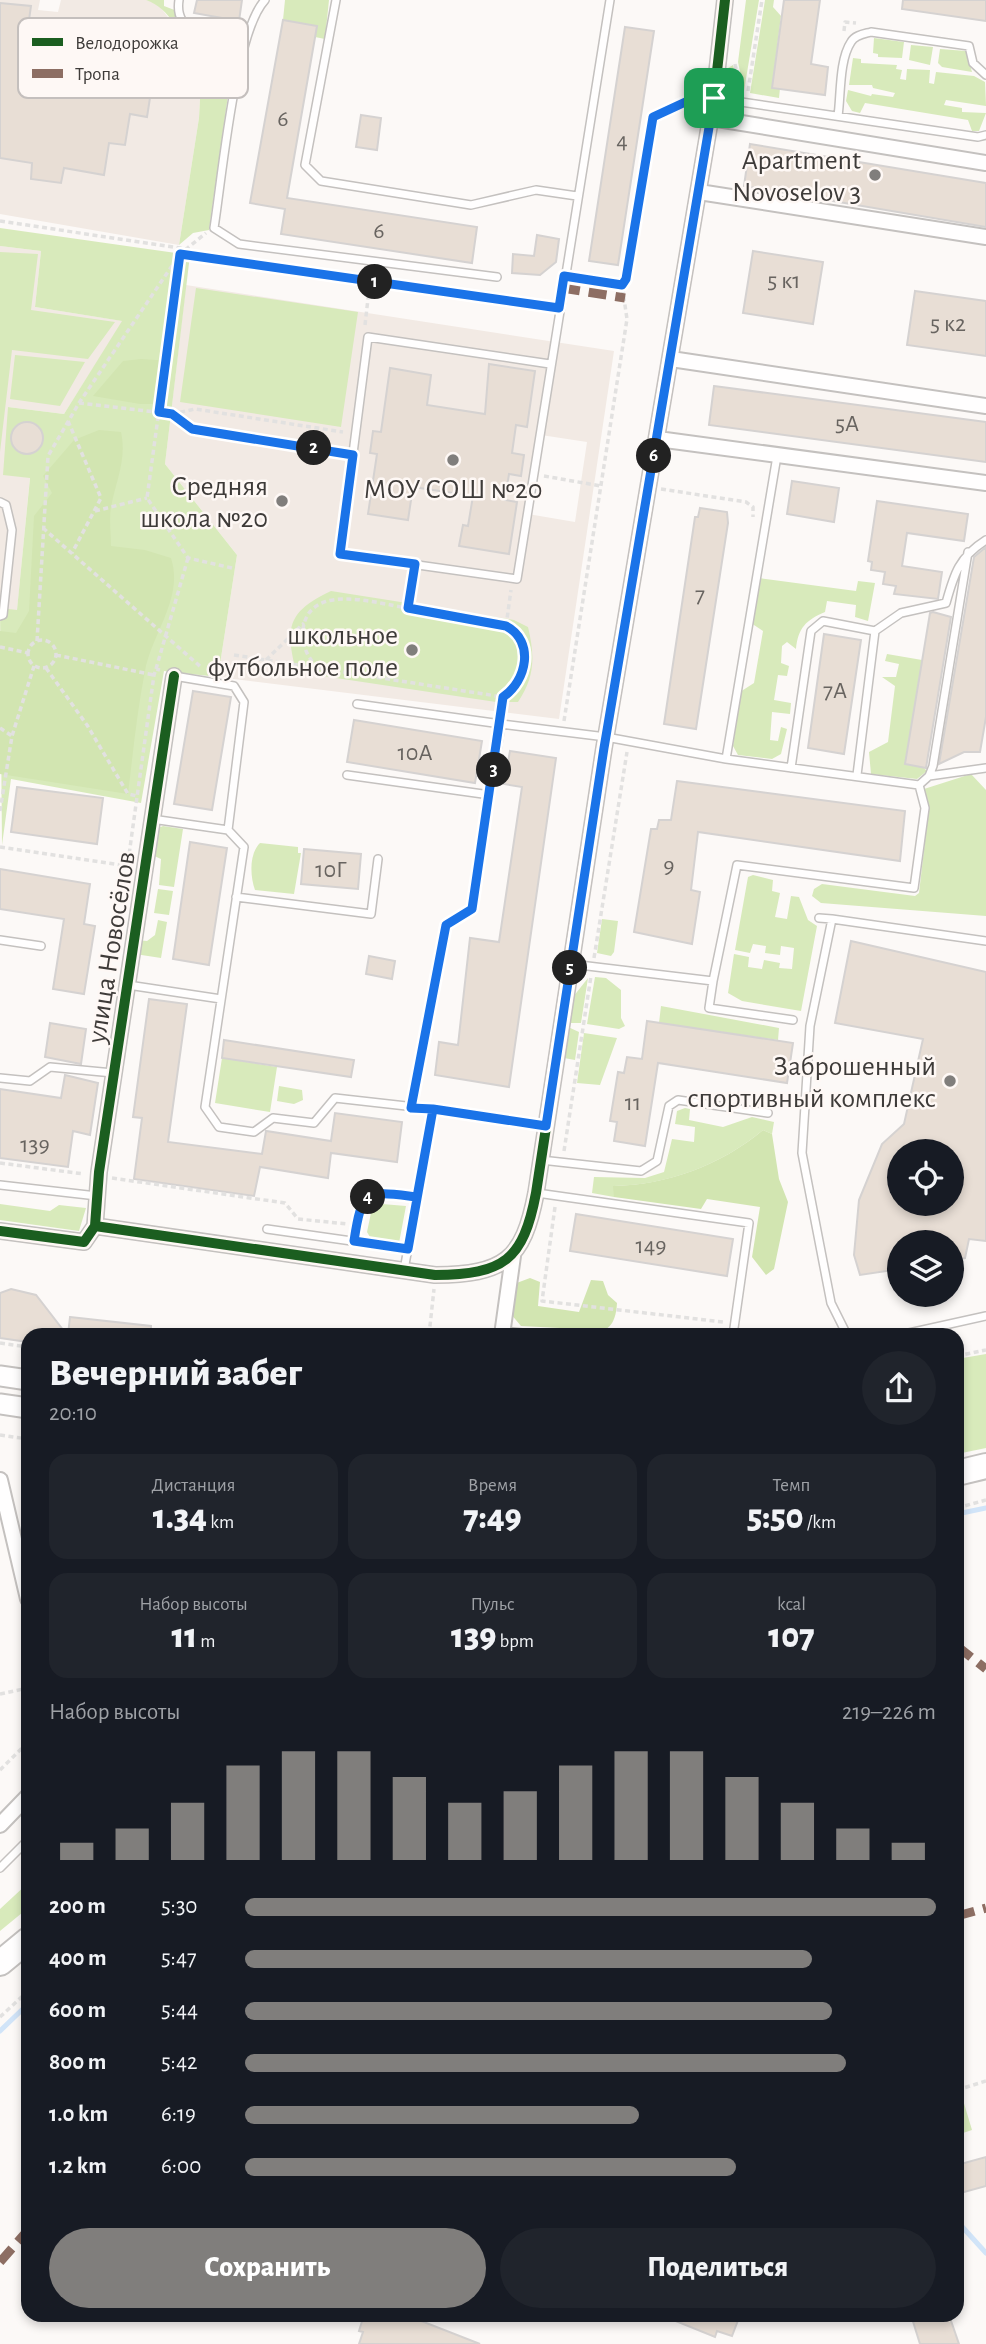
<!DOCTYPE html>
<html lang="ru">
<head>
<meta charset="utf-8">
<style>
	body { margin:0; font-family:"Alegreya Sans",sans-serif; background:#20242c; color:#f1f3f6; height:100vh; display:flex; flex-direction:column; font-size:26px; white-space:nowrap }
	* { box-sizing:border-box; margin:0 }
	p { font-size:23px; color:#9ea1a6 }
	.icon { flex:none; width:38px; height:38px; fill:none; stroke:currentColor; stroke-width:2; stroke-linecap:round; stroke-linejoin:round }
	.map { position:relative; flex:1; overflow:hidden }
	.sheet { position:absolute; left:21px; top:1328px; width:943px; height:994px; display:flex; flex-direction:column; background:#171b24; border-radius:21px; box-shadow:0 4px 10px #0003 }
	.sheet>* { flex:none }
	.buttons { position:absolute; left:887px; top:1139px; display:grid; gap:14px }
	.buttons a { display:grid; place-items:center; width:77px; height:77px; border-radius:50%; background:#171b24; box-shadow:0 4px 10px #0003; font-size:35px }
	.pin { position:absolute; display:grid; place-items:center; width:60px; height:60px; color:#fff; margin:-30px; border-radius:14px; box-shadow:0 4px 10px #0006 }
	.km { position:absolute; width:35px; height:35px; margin:-18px; border-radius:50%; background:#222; color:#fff; font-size:19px; line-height:35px; text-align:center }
	.round { display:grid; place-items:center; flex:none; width:74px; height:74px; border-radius:37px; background:#20242c }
	.headline { display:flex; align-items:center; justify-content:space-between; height:119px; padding:0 28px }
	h1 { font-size:38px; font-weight:800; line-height:52px }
	.stats { display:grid; grid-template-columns:repeat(3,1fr); gap:10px; height:119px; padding:7px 28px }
	.stats div { display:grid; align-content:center; border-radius:18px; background:#20242c; text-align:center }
	.stats b { font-size:35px; font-weight:800 }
	.stats small { font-size:19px; font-weight:400 }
	.stats p { font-size:19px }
	.chart { height:196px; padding:14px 28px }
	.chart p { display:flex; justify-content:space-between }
	.chart svg { width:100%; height:126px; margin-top:7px; stroke:#807e7c; stroke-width:6 }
	.primary-button { display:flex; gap:14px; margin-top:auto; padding:14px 28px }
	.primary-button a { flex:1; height:80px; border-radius:42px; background:#807e7c; color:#fff; font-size:28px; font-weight:800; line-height:80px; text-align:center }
	.primary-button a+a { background:#20242c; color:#f1f3f6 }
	ul { padding:0 28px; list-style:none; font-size:23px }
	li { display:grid; grid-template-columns:112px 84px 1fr; align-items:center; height:52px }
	li i { height:18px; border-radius:9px; background:#807e7c }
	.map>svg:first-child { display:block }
	.built { fill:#f2eae4; fill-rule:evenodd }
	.green { fill:#d8eabb }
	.forest { fill:#d2e5b1 }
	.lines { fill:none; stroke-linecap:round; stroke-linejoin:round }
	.stream { stroke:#d1e4f8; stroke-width:5 }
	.building { fill:#e8ded5; stroke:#d5d2d1; stroke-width:2; fill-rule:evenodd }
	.lane-casing { stroke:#c4c1bf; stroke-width:10 }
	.street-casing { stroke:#c4c1bf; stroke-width:18 }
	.secondary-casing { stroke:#c4c1bf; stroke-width:23 }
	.highway-casing { stroke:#c4c1bf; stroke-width:28 }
	.path { stroke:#e2e1e0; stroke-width:3.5; stroke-dasharray:5 3.5; stroke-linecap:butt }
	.lane { stroke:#fffefe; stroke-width:7 }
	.street { stroke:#fffefe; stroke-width:14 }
	.secondary { stroke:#fffefe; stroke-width:19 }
	.highway { stroke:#fffefe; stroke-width:24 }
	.quiet { stroke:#8d6e63; stroke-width:9; stroke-dasharray:18 9; stroke-linecap:butt }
	.cycleway-casing { stroke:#fef8f5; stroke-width:15 }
	.cycleway { stroke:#1b5e20; stroke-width:10 }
	.route-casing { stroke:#fff; stroke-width:14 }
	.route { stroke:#1a73e8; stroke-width:9 }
	.poi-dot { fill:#807e7c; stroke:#fef8f5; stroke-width:2.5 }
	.labels { text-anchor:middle; stroke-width:5; stroke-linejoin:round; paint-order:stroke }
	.number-label { font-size:24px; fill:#686460 }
	.poi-label { font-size:28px; fill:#3e3b39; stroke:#fef8f5; text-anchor:end }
	.street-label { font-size:28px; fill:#3e3b39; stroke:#fef8f5 }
	.key { fill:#fef8f5; stroke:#c4bfbd; stroke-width:2 }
	.key-label { font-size:19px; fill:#3e3b39 }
</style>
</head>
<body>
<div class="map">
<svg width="986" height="2344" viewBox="0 0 986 2344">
	<rect width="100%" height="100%" fill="#fcf9f7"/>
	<path class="built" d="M0,0h40l-2,10 20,2 3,-12h85l11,3 25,32 19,45 -2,38 -20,127 -179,-31v-56l32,5v16l29,4 3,-15 39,7 6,-32 16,1 5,-30 17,2 5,-30 -32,-7 -2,14 -32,-4 1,-15 -51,-8 -12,12 9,-54 -4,-4 2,-14 -31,-3z
		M0,246l41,5 -6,56 88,14 -59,93 -56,-7 22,70 -13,134 -17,-3z
		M186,285l428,66 -55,368 -341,-42 19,-122 -72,-91zM489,364l46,7 -8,55 -11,-1 -11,75 4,54 -50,-8 4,-20h5l5,-30 -60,-9 -5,33 -39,-6 15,-59 -14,-2 3,-22 14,2 -3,-23 6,-41 41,6 -4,30 58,9zM541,435l46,7 -12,80 -47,-8z"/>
	<path class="green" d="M146,0h18v6l13,5 6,13 24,11 7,11 -22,13c-9,-22 -22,-51 -46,-59z
		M285,0h44l-4,39 -10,-2 2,-11 -34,-6z
		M746,0h13l-15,91 -6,-29z
		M765,0h9l-1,7 8,9 -9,71 8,1 -1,10 -29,-5z
		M874,38l30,4 -2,16 -24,-1v-3l-5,-1z
		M911,45l22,2 -3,18 -21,-5z
		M940,49l26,2 6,21 -30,-5 -4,-4z
		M234,53l-25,177 -16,3 -14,12 20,-127 2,-38 8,-12z
		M853,58l8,1v4l36,2 -1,4 6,1 -2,9 6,1 1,-11 23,1 -1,13 5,1 2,-12 38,4 11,6 1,24 -40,-6 -2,5 18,3v4l24,1 -7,18h-7l-4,-11 -103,-17 -5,10 -8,-2 -6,-10 2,-11 23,6 1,-2 21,3 2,-4 -22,-5 -1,-3h-23z
		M733,65l7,28 -9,-1 -7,-6 -1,-15z
		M0,228l190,27 -25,209 72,91 -19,122 -54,-6 -23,132 -130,-24 -9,66 -2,-237 17,2 13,-132 -27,-3 5,-68 56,7 58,-93 -87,-14 6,-56 -41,-5z
		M0,252l38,2 -7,56 84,12 -27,37 -76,-9 -12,102z
		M196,288l162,24 -17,115 -161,-25z
		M15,355l70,7 -25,44 -50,-7z
		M759,578l97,13 2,-10 17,2 -7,38 -13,-4 1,-12 -29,-4 -2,11c-19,8 -27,16 -29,37l-9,-7 -5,4 -1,17 8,3 -2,10 -9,-1 -4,25 17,3 -1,11 -18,-2 -2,28 8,1 3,-14 6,2 -6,25 -9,5 -34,-4 -5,-9 7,-54 14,-9 9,-52 -12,-8z
		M331,591l183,29 14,7c7,29 7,50 -10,75h-22l-180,-27 -21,-8c-11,-44 -3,-57 36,-76z
		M887,654l35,6 -17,104 18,3 4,4 -10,8 -46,-5 -2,-22 19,-10 7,-56 -13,-9h14l3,-13 -14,-3z
		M971,774l15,16v126l-165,-13 -9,-7 2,-7 8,-5 93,12 4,-3 10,-87 -5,-17z
		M163,826l20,3 -9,58 -15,-2 2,-26 -9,-4 4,-26z
		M260,843l38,4v6h3l-7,41 -39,-4c-5,-14 -6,-36 5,-47z
		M753,875l20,5 -1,11 8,2 -5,24 12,2 4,-23 8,1 9,23 9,6 -16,85 -59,-10 -14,-8 6,-39 15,3 -1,10 14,2 2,-9 16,3 -1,5 13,1 2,-21 -13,-2 -1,9 -15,-2 1,-7 -13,-2 -3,9 -15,-3 13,-73z
		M158,889l15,2 -4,24 -15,-2z
		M602,919l16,2 -4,31 -3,4 -14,-3z
		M158,920l9,2 -6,36 -26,-4 2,-14 10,1 8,-6z
		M595,977l11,1 15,12v28l4,8 -6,3 -32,-5z
		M588,978l-7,45h-11l3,-26z
		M661,1006l118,22 -1,12 -119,-17z
		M568,1027l11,5 -4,28 -11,-2z
		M584,1033l33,5 -17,47 -23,-2z
		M222,1058l55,9 -7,45 -55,-9z
		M279,1086l23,4 1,10 -9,4 -17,-3z
		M685,1108l5,1 -1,11 34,7 29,-10 22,5 -2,12 -9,-4c-42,35 -95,55 -149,56v11l-22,-4 2,-16 51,1 19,-6 8,-33 22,3 1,-15 -20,-3 2,-13z
		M0,1204l50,7 9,-6 27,3 -7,23 -79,-11z
		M382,1204l24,2 -7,37 -29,-6 -3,-5 5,-24z
		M986,1354v94l-29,6v-95z
		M28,1883v25l-28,23v-22z
		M963,2100l9,30 -15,5v-33z"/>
	<path class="forest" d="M141,359l30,2 -4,43h-27l-47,-8 30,-35z
		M99,430l22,2c6,27 -5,49 -10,75 -2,12 0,27 0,39l34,4 26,8c13,40 -19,75 -26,113 -8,40 -12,82 -17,123l-128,-20v-143l16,2 13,-22 5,-95 18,-23 -9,-17 31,-36z
		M763,1130l9,4 7,45 9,23 -14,67 -8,6 -14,-18 8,-50 -53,-8 -6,10 -87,-12 -1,-11c55,-1 108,-21 150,-56z
		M530,1278l10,4 -2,24 41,6 12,-32 12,1 5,14 9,8c-2,40 -29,29 -57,25 -13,-1 -26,-1 -39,-2l-11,-13 4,-29z"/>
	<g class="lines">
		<path class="stream" d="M957,1514l29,-6
			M0,2031l28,-27
			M957,2221l29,32"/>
	</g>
	<path class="building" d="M197,0h45l-3,21 -45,-8z
		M784,0h36l-9,64 17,3 -3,28 -53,-7z
		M903,0h83v21l-84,-12z
		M0,3l31,3 -2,14 5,4 -7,40 61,10 -2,15 32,4 1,-14 33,6 -5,32 -17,-3 -5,31 -16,-2 -5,32 -40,-7 -3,15 -30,-4 1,-16 -32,-5z
		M283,20l34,6 -30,172 190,29 -5,36 -191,-29 4,-25 -35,-6z
		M625,27l29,4 -36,234 -29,-4z
		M361,115l20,3 -4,32 -21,-3z
		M750,144l236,39v44l-242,-41z
		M537,235l22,4 -3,23 -16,13 -28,-2 1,-19 21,2z
		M753,251l70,11 -10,62 -70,-11z
		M915,291l71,10v55l-79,-11z
		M489,364l46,7 -8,56 -11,-2 -4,28 12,2 -3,21 -12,-2 -4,26 12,2 -8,52 -50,-8 4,-21 5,1 5,-30 -60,-9 -5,33 -40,-6 9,-60 -7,-1 3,-22 8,1 9,-64 41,7 -4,30 58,9z
		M714,386l272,36v40l-277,-37z
		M11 438a16 16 0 1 1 32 0a16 16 0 1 1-32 0Z
		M792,481l47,7 -5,34 -47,-8z
		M877,501l91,13 -4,27 -57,-8 -5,33 40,6 -4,27 -44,-5 2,-8 -13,-2 2,-12 -14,-2 1,-8 -4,-1z
		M700,508l27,4 1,11 -32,206 -32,-5 31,-207h3z
		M986,547v170l-6,35h-16l-25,12 35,-207z
		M933,612l18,5 -25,151 -21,-4 25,-151z
		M824,634l37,6 -17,114 -36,-6z
		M193,691l38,6 -19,113 -38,-6z
		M354,720l128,21 -7,42 -128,-21z
		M510,751l46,7 -47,329 -74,-12 4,-33 19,3 12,-107 29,4 23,-155 -18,-3z
		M677,781l228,30 -5,50 -202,-29 -7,58 9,2 -8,52 -58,-12 17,-103h6l2,-9h12z
		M17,787l86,11 -6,46 -86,-12z
		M190,842l37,6 -18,117 -36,-6z
		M304,849l57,5 -3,35 -57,-5z
		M0,869l90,15 -6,40 11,2 -11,68 -31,-5 11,-70 -64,-10z
		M851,941l135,31v269l-17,-2 -4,19 -13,2v-18h-52v27l-40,6 -6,-20 5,-55 23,-56 22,-20 19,-85 -88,-16zM900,1152h52v52h-52z
		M369,956l26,5 -3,18 -26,-5z
		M149,999l38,5 -19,138 94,12 4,-23 65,10 4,-28 67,9 -5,40 -66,-9 -3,25 -68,-11 -6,29 -120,-17 8,-61 -9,-1z
		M647,1021l146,22 -6,40 -129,-20 -13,83 -31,-5 3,-19 -7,-1 8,-49 6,1 3,-16 15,2z
		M50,1023l36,6 -5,35 -36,-7z
		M224,1040l130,20 -3,17 -129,-19z
		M65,1075l33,8 -8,52 -17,-4 -5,36 -68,-9v-69l61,9z
		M576,1214l157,25 -6,37 -157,-25z
		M11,1289l25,6 31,40h-39v7l-28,-4v-45z
		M70,1317l81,9v9h-83z
		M986,2157v29l-29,8v-29z
		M364,2315h42l74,29h-121l4,-12 -4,-1z
		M661,2315h79l-8,21 -15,-5 -2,6z
		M911,2315h38l10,29h-39z"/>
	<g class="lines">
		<defs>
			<path id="lane" d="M179,0c-6,38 39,37 66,41
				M265,0c-30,32 -43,178 -51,228l25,16 258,33
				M336,0l-31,165 16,16 150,24 65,-15 41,6
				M714,98l264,39 8,-2
				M838,116c3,-21 1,-56 13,-74 4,-7 13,-8 20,-10l98,14 4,17 13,12
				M550,364l-182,-27 -28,217 177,25 93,-579
				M0,502l6,3 6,25 -9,85 -3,1
				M875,631l26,-18 45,-10c8,-29 13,-46 40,-63
				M174,676l60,10 10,16 -16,128 16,17 -39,260 14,20 35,5 19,-14 41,5 21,-25 98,11 -29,161
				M357,704l144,20
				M791,768l20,-137 12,-10 52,10 -18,144
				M347,775l143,20
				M929,776l57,-8
				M919,785l10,-9 4,-10 35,-214
				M152,819l76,11
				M236,897l135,17 7,-55
				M819,918l13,1 -22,107 -8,127 29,150 16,32
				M832,919l154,22
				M0,940l41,6
				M571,964l142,17 -4,27 84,12
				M713,981l24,-116 177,23 11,-80 -6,-23 -193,-26
				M128,985l93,14
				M0,1078l30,3 20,-14 63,6
				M411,1108l36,-183 25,-15 29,-186 105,13 120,22 51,-303
				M433,1109l113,17
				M541,1160l100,11 16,-10 12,-55 9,-6 90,13
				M0,1185l97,11
				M537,1193l212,30 -16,112
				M267,1229l141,20
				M354,1241c8,-53 12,-50 63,-44
				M503,1331l39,4
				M900,1335l86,-19
				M0,1868l28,-28"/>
			<path id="street" d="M711,118l275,45
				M699,192l287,45
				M671,359l315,47
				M658,439l328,44
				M95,1226l4,-54 75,-496
				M0,1231l84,11 11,-16 340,49c69,-1 88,-14 101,-82l68,-445 110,-650 11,-98
				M502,1335l11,-79
				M0,1480l28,119
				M0,1825l28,-29"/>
			<path id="secondary" d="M0,1376l28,4
				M0,1404l28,4"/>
			<path id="highway" d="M957,1473l29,-7
				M0,1963l28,-23"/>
		</defs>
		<use href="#lane" class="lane-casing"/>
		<use href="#street" class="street-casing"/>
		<use href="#secondary" class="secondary-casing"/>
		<use href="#highway" class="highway-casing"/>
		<path class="path" d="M844,31l1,-9 11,1
			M735,64l6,28
			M209,68l14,22
			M748,91l14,-91
			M0,221l186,28
			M180,254l369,52
			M180,256l-33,242 41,60 44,10
			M576,278l46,7 4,-6 27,-162 46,-20
			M365,325l5,-44
			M79,403l93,11 23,-5 148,23
			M172,414l20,15 150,24
			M68,421l33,77 -29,55
			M544,476l57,10
			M661,489l85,13 7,5v10
			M95,511l52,-13
			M43,528l159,140
			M414,575l-6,33 98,18c22,11 24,41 9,60 -3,3 -10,8 -12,11 -2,4 -1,14 -1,18
			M506,626l5,-36
			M28 654a14 14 0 1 1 28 0a14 14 0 1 1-28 0Z
			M37,641l11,-185 31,-53 101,-149 26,-21
			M0,647l28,6
			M56,655l98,20
			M234,655l269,42
			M266,660l38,-37
			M46,668l41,57 41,69 9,2
			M318,668c-11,-11 -17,-24 -15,-39 7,-48 74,-25 105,-21
			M156,669l32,-111
			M564,721l63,-402 -5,-34
			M0,728l12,8
			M0,811l12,-75 22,-70
			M0,847l128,19
			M128,862l26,-187 2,-6 4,1
			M594,958l33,-206
			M564,1151l27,-175
			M0,1163l84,11
			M112,1178l173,25 13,16 49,5
			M555,1207l-13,94 181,21
			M429,1335l5,-46
			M0,1343l28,4
			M957,1356l29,-6
			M0,1435l28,4
			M957,1508l29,-8
			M0,1694l28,-6
			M0,1770l28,-28
			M0,2017l28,-26
			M957,2090l29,-9"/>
		<use href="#lane" class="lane"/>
		<use href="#street" class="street"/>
		<use href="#secondary" class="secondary"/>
		<use href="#highway" class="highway"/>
		<path class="quiet" d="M562,288l63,10
			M957,1646l29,23
			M957,1916l29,-8
			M0,2262l28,-32"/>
		<defs>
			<path id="cycleway" d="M95,1226l4,-54 75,-496
				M0,1231l84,11 11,-16 340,49c69,-1 88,-14 101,-82l68,-445 110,-650 11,-98"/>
		</defs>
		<use href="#cycleway" class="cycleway-casing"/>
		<use href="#cycleway" class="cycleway"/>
	</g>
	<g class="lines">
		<defs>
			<path id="route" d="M714,98l1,-4 -8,-2 -54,25 -27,162 -4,6 -58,-9 -5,32 -379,-54 -21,158 13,2 20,15 161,26 -13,99 75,10 -7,44 98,18c29,15 21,55 -3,71l-31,212 -26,16 -35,183 22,1 -16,88c-51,-6 -55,-9 -63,44l54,8 25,-140 113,17 58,-378 110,-650"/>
		</defs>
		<use href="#route" class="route-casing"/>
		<use href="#route" class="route"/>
	</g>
	<g class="poi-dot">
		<circle cx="875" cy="175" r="7"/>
		<circle cx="453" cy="460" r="7"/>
		<circle cx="282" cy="501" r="7"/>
		<circle cx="412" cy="650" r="7"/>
		<circle cx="950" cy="1081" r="7"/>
	</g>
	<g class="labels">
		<g class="number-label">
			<text x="283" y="126">6</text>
			<text x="622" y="148">4</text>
			<text x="379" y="238">6</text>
			<text x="784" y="288">5 к1</text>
			<text x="948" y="331">5 к2</text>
			<text x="847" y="431">5А</text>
			<text x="700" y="602">7</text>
			<text x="835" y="698">7А</text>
			<text x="415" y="760">10А</text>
			<text x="669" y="873">9</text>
			<text x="331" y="877">10Г</text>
			<text x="633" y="1110">11</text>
			<text x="35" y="1152">139</text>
			<text x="651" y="1253">149</text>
		</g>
		<g class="poi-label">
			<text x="861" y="169">Apartment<tspan x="861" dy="32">Novoselov 3</tspan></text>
			<text x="268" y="495">Средняя<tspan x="268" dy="32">школа №20</tspan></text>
			<text x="453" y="498" text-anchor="middle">МОУ СОШ №20</text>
			<text x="398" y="644">школьное<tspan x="398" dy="32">футбольное поле</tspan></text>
			<text x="936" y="1075">Заброшенный<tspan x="936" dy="32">спортивный комплекс</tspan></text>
		</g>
		<g class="street-label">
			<text transform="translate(110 947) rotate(-81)" y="10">улица Новосёлов</text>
		</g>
	</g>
	<rect x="18" y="18" width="230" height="80" rx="10" class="key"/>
	<rect x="32" y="38" width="31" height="8" fill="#1b5e20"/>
	<rect x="32" y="69" width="31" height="9" fill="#8d6e63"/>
	<g class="key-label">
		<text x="75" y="49">Велодорожка</text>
		<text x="75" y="80">Тропа</text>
	</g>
</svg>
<div class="buttons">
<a><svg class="icon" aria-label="locate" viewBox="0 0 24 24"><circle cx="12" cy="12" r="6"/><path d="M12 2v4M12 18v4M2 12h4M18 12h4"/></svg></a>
<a><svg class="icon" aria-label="layers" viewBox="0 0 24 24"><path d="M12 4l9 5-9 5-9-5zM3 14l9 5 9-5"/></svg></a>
</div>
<div class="pin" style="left:714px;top:98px;background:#1e9e55"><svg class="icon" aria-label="arrive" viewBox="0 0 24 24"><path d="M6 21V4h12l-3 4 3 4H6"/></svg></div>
<b class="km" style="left:375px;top:282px">1</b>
<b class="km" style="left:314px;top:448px">2</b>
<b class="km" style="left:494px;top:770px">3</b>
<b class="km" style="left:368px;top:1197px">4</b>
<b class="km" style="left:570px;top:968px">5</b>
<b class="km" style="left:654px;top:456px">6</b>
<section class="sheet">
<div class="headline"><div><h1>Вечерний забег</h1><p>20:10</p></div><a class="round"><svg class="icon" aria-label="share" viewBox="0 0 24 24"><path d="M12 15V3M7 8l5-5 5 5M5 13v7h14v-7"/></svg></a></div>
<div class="stats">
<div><p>Дистанция</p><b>1.34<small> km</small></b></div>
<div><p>Время</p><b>7:49</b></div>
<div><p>Темп</p><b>5:50<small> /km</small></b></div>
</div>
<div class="stats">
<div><p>Набор высоты</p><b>11<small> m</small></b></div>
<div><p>Пульс</p><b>139<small> bpm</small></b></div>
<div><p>kcal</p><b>107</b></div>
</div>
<div class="chart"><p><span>Набор высоты</span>219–226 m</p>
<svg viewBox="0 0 160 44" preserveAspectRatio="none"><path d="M5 44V38M15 44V33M25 44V24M35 44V11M45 44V6M55 44V6M65 44V15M75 44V24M85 44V20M95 44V11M105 44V6M115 44V6M125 44V15M135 44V24M145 44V33M155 44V38"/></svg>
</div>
<ul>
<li><b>200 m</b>5:30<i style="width:100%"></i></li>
<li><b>400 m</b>5:47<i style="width:82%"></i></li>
<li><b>600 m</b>5:44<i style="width:85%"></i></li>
<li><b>800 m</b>5:42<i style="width:87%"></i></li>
<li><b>1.0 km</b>6:19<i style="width:57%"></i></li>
<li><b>1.2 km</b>6:00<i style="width:71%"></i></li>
</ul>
<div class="primary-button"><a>Сохранить</a><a>Поделиться</a></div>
</section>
</div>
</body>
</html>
